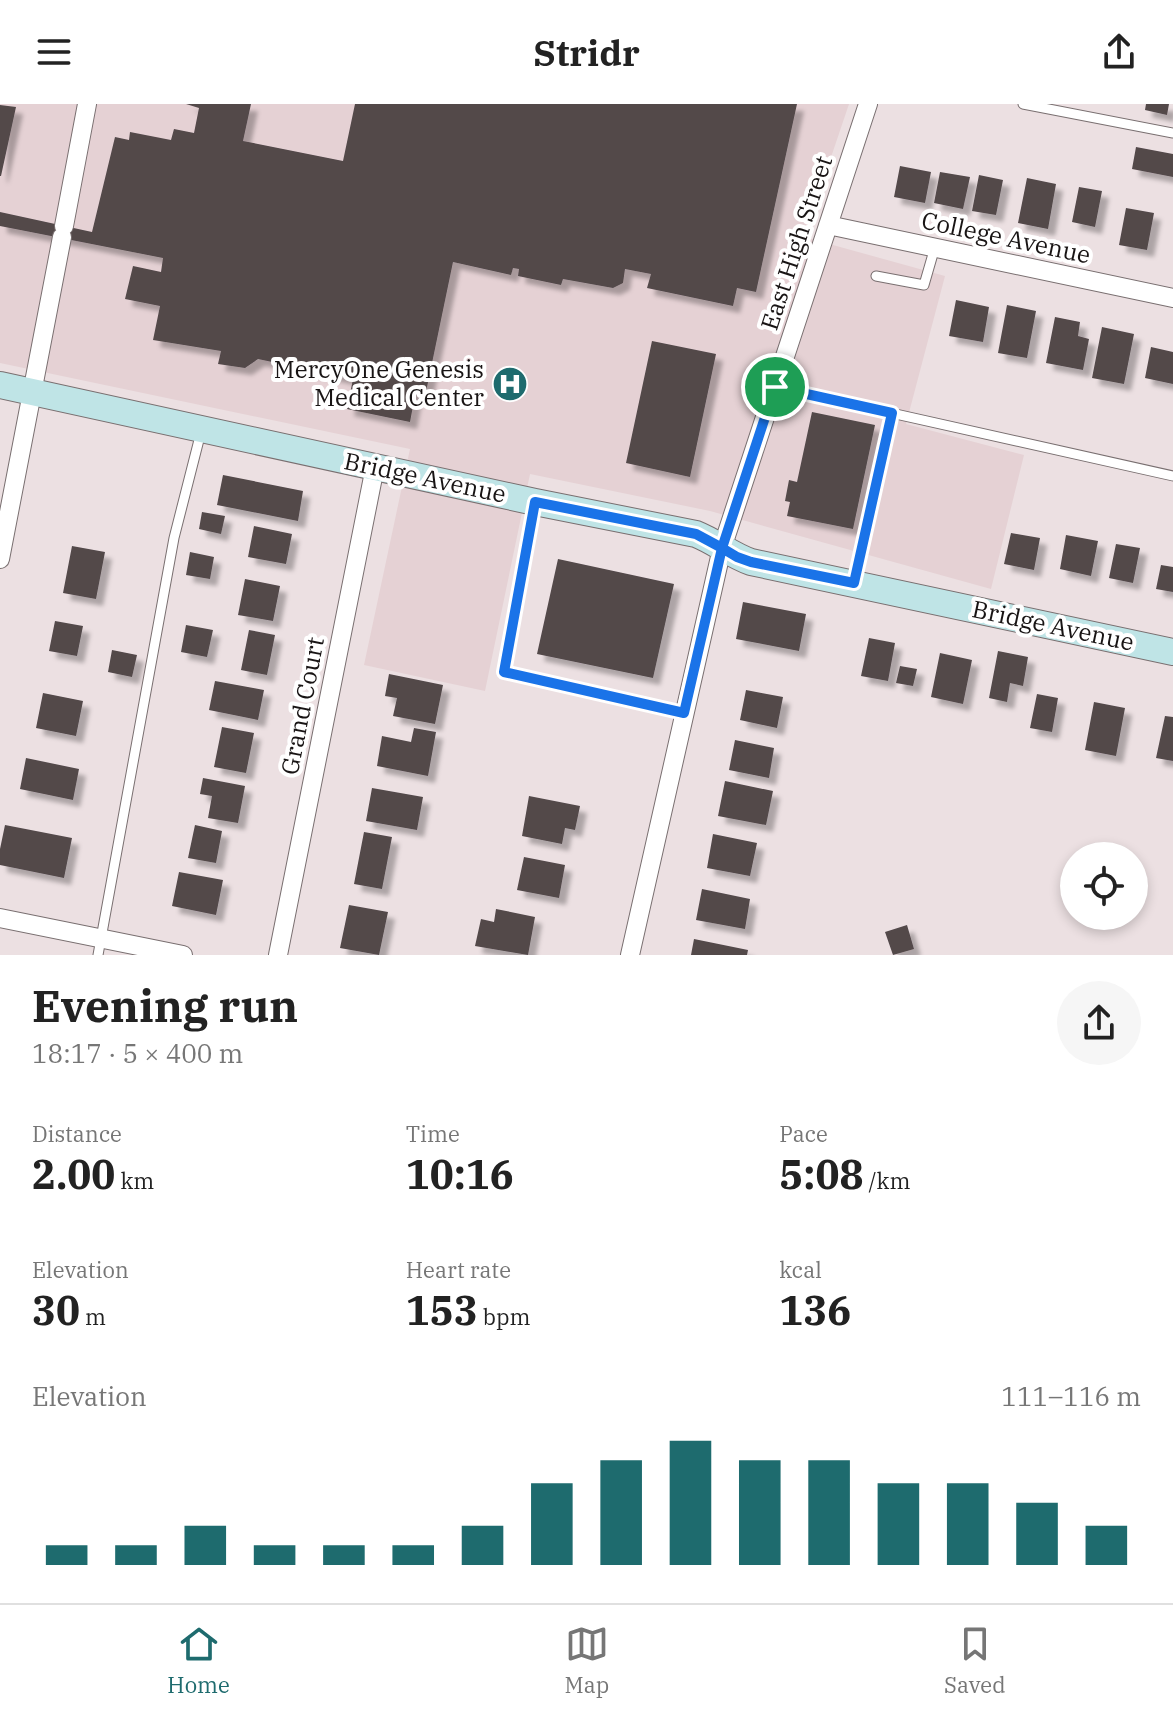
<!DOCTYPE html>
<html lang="en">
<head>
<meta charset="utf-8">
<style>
	body { margin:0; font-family:"IBM Plex Serif",serif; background:#f6f6f6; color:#222; height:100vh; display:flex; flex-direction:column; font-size:30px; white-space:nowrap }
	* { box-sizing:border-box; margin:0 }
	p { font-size:26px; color:#767676 }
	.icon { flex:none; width:44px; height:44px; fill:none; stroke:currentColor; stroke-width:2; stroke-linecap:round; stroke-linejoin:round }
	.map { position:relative; height:851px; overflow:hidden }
	.side { display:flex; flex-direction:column; background:#fff; flex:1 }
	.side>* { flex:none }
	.fabs { position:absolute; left:1060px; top:738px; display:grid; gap:16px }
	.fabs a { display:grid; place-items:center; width:88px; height:88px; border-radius:50%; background:#fff; box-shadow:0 4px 12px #0003; font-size:40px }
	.pin { position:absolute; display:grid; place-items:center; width:68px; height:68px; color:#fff; margin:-34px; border:4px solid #fff; border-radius:50%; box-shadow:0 2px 8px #0007 }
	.round { display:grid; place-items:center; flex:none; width:84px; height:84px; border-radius:42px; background:#f6f6f6 }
	.head { display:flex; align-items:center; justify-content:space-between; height:136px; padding:0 32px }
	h1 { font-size:44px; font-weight:800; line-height:60px }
	.stats { display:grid; grid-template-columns:repeat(3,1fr); gap:12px; height:136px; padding:8px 32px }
	.stats div { display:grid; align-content:center }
	.stats b { font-size:40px; font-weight:800 }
	.stats small { font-size:22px; font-weight:400 }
	.stats p { font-size:22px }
	.chart { height:224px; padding:16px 32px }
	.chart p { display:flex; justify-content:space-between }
	.chart svg { width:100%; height:144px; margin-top:8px; stroke:#1e6b6e; stroke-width:6 }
	header { display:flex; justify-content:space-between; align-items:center; height:104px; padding:0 32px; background:#fff; font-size:36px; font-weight:800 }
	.dock { display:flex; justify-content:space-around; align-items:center; height:112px; border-top:2px solid #e0e0e0; background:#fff; font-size:22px; color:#767676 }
	.dock a { display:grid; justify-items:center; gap:4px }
	.dock .active { color:#1e6b6e }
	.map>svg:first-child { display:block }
	.built { fill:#e5d1d4 }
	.building { fill:#52484a; filter:url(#shadow) }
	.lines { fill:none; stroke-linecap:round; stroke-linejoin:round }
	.lane-casing { stroke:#796f70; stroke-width:11 }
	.street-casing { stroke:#796f70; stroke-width:20 }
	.secondary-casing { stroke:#796f70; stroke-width:28 }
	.lane { stroke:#fff; stroke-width:9 }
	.street { stroke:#fff; stroke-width:18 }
	.secondary { stroke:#bfe4e6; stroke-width:26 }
	.route-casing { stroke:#fff; stroke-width:16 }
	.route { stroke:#1a73e8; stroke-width:10 }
	.labels { text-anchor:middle; stroke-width:8; stroke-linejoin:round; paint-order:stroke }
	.street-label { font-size:24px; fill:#181414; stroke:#fff }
	.poi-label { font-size:24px; fill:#181414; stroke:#fff; text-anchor:end }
</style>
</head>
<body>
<header><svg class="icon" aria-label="menu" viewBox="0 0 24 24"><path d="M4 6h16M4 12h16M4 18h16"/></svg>Stridr<svg class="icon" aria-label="share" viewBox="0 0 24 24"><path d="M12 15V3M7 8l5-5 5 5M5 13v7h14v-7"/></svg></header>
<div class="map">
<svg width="1173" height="851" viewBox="0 0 1173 851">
	<defs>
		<filter id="shadow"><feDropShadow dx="7" dy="7" stdDeviation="2" flood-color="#0004"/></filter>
	</defs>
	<rect width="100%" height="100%" fill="#ece0e2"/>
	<path class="built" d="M0,0h849l-45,133 141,39 -39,148 118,31 -33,134 -281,-78 -180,-37 -45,217 -121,-26 46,-216 -410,-86z"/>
	<path class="building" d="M186,0h65l-8,37 100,20 12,-57h442l-41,188 -19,-4 -4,18 -86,-18 4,-14 -26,-5 -2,14 -10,5 -50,-9 -2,6 -43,-9 1,-7 -6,-1 -2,7 -58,-13 -27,130 -10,-2 -6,32 -63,-13 6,-30 -95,-20 -13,9 -27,-4 3,-13 -68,-11 7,-34 -35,-7 8,-33 28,6 2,-14 -163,-32v-14l92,20 23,-95 14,3 1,-8 41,8 3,-11 20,4 5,-25z
		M1146,0h23l-2,11 -22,-5z
		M0,1l16,2 -15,69h-1z
		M1136,43l37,7v23l-41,-8z
		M900,62l31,6 -6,31 -31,-6z
		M940,68l30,5 -7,32 -29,-6z
		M979,71l24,5 -7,35 -24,-4z
		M1027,74l29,6 -8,45 -30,-6z
		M1079,83l23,4 -7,36 -23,-5z
		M1126,104l28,5 -7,37 -28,-5z
		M956,196l33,7 -6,35 -34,-6z
		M1007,201l29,6 -9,47 -29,-5z
		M1055,213l25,5 -2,14 11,3 -6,31 -37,-7z
		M1102,223l32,7 -10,50 -32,-6z
		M652,237l64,13 -26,123 -64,-14z
		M1151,243l22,5v32l-28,-6z
		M812,308l63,13 -22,104 -66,-13 3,-14 -5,-1 4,-21 8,2z
		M223,371l80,16 -5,30 -81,-16z
		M202,408l23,4 -4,18 -22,-5z
		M254,422l38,8 -6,30 -38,-7z
		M1011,429l29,5 -6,32 -30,-6z
		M1066,431l32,6 -7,35 -31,-7z
		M1116,440l24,4 -7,35 -24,-5z
		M72,442l33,6 -9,47 -33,-6z
		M190,448l24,5 -4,22 -24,-4z
		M558,455l116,25 -21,94 -116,-24z
		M1161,461l12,2v25l-17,-3z
		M245,475l35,7 -7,35 -35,-6z
		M743,498l63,12 -7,37 -63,-12z
		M55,517l28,5 -6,30 -28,-5z
		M186,521l27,5 -6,27 -26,-5z
		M249,526l26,5 -8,40 -26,-5z
		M869,534l26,5 -7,38 -27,-5z
		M112,546l25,5 -5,22 -24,-5z
		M998,547l30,6 -5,29 -13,-3 -3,19 -18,-4z
		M940,549l32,7 -9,44 -32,-7z
		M900,562l17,3 -4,17 -17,-3z
		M389,570l54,11 -8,39 -42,-8 4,-18 -12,-2z
		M215,577l49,9 -6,30 -49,-10z
		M746,586l37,7 -6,31 -37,-8z
		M43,589l40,8 -7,35 -40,-8z
		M1037,590l21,4 -6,34 -22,-4z
		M1094,598l31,6 -9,48 -31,-6z
		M1165,612l8,1v44l-17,-3z
		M222,623l32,6 -8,40 -32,-6z
		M414,624l22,4 -8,44 -51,-10 5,-30 29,6z
		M735,636l39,8 -5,30 -40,-8z
		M26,654l53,11 -6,31 -53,-11z
		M203,674l42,8 -7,37 -30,-5 4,-22 -12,-2z
		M725,677l48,10 -7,34 -48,-9z
		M372,684l51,9 -6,33 -51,-9z
		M529,692l51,10 -5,24 -10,-2 -3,16 -40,-8z
		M5,721l67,13 -8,40 -64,-13v-16z
		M195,721l27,6 -6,32 -28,-5z
		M364,728l28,5 -10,52 -28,-5z
		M713,730l44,9 -7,33 -43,-8z
		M524,753l41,8 -6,33 -42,-8z
		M179,768l44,8 -7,35 -44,-9z
		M702,785l48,10 -5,30 -49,-9z
		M349,801l39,7 -9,43 -39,-7z
		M496,805l39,8 -7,38 -53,-9 6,-27 13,3z
		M907,821l7,24 -21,6 -8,-23z
		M694,835l54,11 -1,5h-56z"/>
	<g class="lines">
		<defs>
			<path id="lane" d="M1023,0l150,29
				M876,172l48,9 11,-38
				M775,283l398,89
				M535,402l-31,166 180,41
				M855,478l37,-169
				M98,851l76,-417 27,-106"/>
			<path id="street" d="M828,121l345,73
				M64,122l23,-122
				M0,455l62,-322
				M0,814l183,37
				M278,851l97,-488
				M630,851l92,-407 146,-444"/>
			<path id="secondary" d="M0,281l535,117 161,32c20,8 35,21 55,28l422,90"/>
		</defs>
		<use href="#lane" class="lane-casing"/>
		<use href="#street" class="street-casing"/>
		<use href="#secondary" class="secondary-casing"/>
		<use href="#lane" class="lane"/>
		<use href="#street" class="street"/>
		<use href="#secondary" class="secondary"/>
	</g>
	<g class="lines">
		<defs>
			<path id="route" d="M775,283l-53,161 -26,-14 -161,-32 -31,170 180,41 38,-165 15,9 14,5 103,21 38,-170 -117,-26"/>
		</defs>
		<use href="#route" class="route-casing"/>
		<use href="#route" class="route"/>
	</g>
	<defs>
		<symbol id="hospital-disc" viewBox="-11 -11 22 22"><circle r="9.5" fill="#1e6b6e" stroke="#fff"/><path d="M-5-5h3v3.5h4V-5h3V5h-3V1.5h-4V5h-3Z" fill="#fff"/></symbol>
	</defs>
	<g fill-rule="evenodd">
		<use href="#hospital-disc" x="490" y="260" width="40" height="40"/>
	</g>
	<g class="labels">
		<g class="street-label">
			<text transform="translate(1006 134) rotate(12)" y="8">College Avenue</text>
			<text transform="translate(797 139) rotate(-72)" y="8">East High Street</text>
			<text transform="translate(425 374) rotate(12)" y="8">Bridge Avenue</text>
			<text transform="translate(1053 522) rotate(12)" y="8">Bridge Avenue</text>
			<text transform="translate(303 602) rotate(-79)" y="8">Grand Court</text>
		</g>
		<g class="poi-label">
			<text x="484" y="274">MercyOne Genesis<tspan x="484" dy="28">Medical Center</tspan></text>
		</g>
	</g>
</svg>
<div class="fabs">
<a><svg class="icon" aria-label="locate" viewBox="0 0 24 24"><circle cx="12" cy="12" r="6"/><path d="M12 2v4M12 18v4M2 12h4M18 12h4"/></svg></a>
</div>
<div class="pin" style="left:775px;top:283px;background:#1e9e55"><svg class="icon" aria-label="arrive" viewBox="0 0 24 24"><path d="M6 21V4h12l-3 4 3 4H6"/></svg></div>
</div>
<section class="side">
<div class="head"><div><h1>Evening run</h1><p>18:17 · 5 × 400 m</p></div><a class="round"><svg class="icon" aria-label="share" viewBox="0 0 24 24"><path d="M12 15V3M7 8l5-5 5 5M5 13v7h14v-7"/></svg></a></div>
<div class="stats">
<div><p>Distance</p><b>2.00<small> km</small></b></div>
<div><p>Time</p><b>10:16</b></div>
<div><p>Pace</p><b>5:08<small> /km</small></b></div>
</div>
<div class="stats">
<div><p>Elevation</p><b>30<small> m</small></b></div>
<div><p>Heart rate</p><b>153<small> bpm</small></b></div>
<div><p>kcal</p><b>136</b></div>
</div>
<div class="chart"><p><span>Elevation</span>111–116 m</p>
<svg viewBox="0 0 160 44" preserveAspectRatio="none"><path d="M5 44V38M15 44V38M25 44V32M35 44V38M45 44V38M55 44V38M65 44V32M75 44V19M85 44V12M95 44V6M105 44V12M115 44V12M125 44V19M135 44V19M145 44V25M155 44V32"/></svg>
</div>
</section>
<nav class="dock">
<a class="active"><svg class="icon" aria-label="home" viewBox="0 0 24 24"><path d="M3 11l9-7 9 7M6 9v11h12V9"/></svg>Home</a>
<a><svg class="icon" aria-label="map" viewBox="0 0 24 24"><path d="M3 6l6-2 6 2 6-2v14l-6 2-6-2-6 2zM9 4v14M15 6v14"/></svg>Map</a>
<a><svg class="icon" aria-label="saved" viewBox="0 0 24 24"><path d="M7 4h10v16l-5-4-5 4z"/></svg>Saved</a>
</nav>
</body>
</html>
